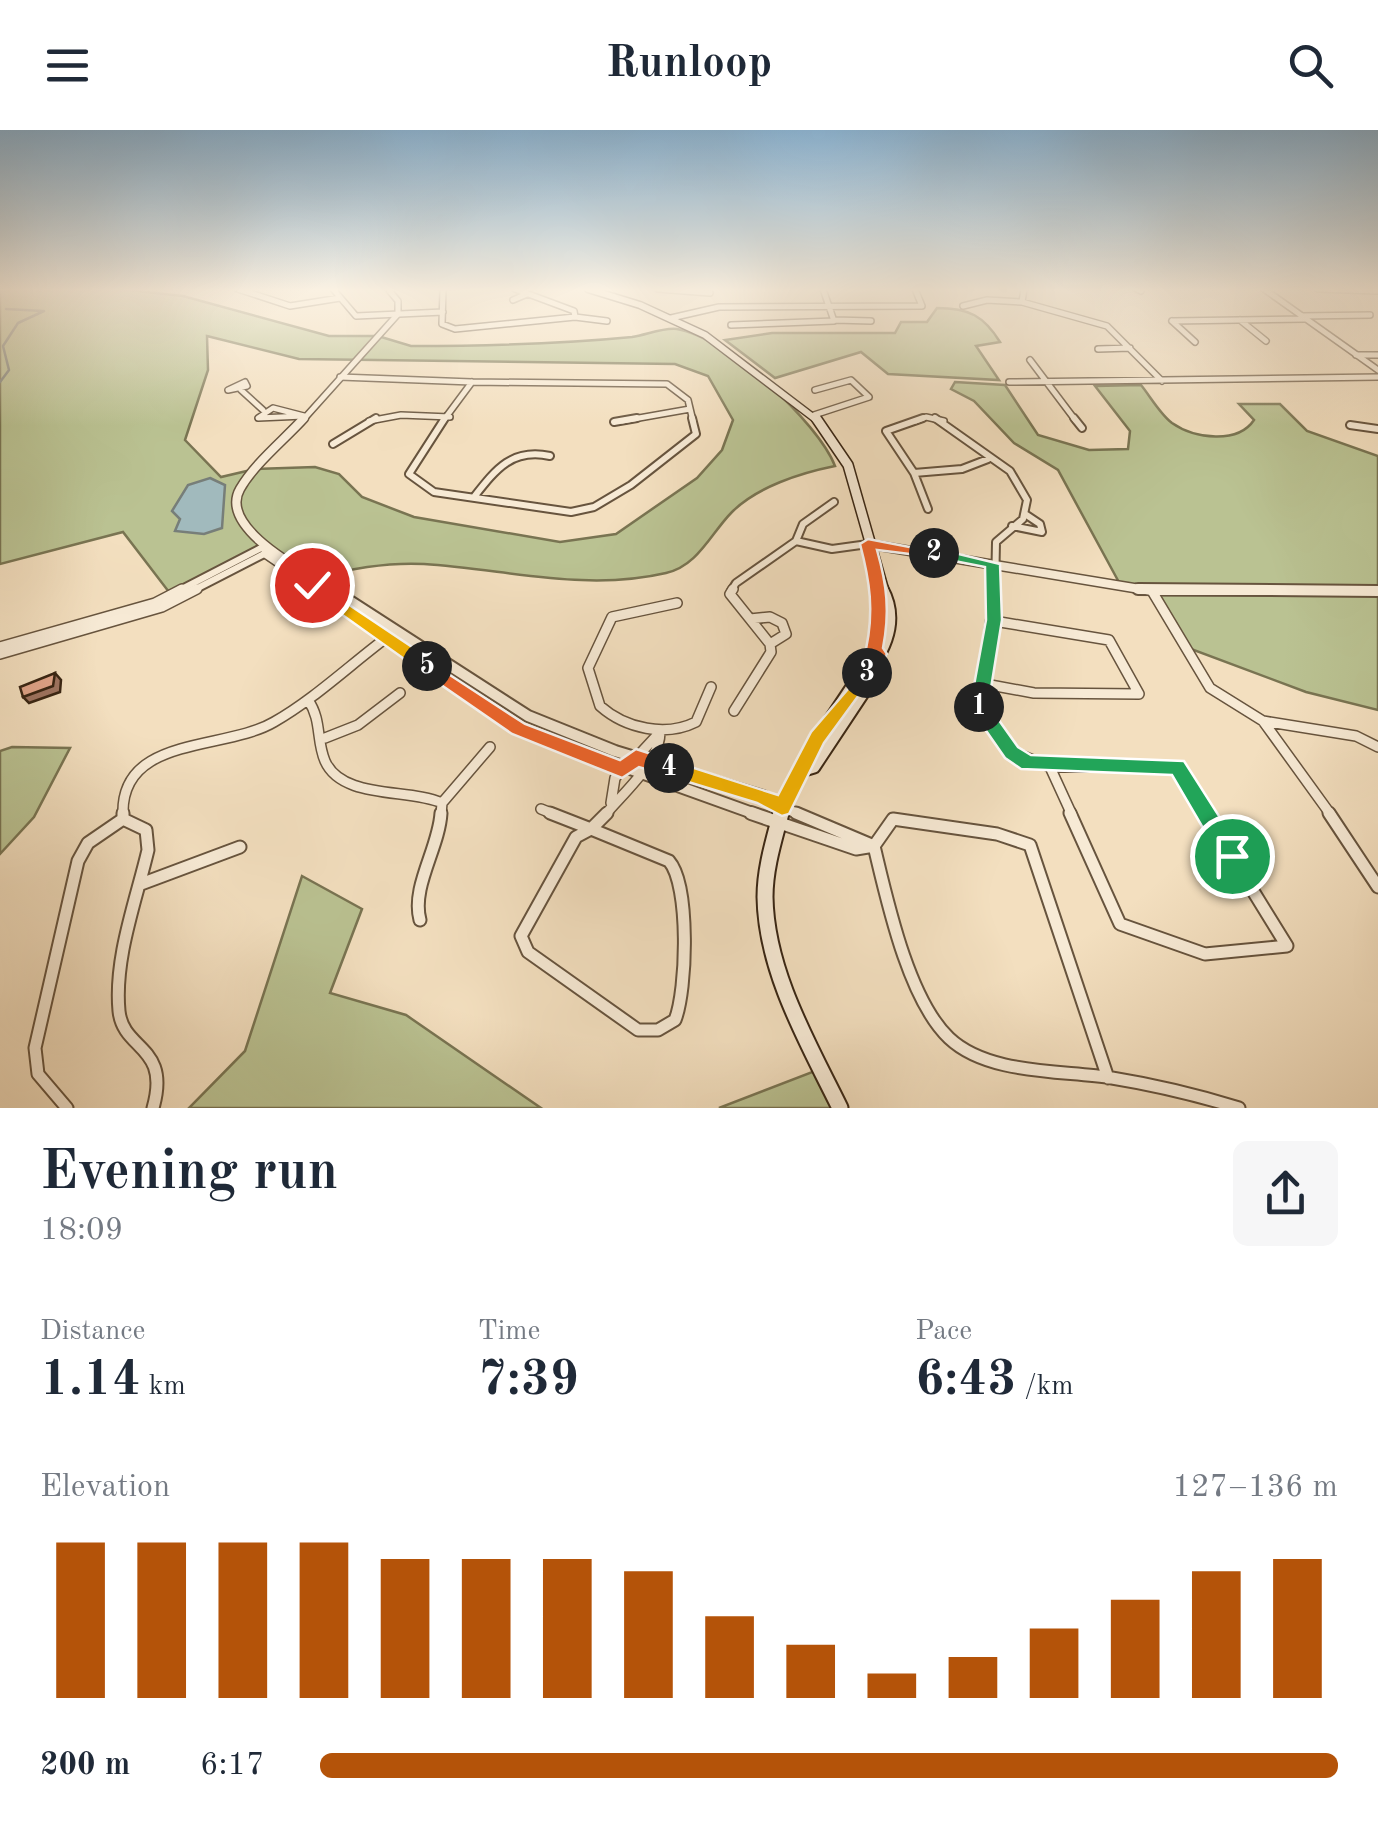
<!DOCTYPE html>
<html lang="en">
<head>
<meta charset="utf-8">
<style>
	body { margin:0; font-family:"Old Standard TT",serif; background:#f6f6f7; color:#1f2937; height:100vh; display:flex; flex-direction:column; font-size:38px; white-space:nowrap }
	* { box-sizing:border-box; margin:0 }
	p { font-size:32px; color:#747a83 }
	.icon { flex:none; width:55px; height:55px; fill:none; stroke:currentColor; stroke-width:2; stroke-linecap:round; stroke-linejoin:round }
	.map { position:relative; height:978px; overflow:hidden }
	.details { display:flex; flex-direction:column; background:#fff; flex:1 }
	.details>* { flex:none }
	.pin { position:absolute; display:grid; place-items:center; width:85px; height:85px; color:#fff; margin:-42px; border:5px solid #fff; border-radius:50%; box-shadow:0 2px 10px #0007 }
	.km { position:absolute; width:50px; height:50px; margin:-25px; border-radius:50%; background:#222; color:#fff; font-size:28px; line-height:50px; text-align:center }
	.round { display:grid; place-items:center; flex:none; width:105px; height:105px; border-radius:15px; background:#f6f6f7 }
	.summary { display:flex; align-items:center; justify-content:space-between; height:170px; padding:0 40px }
	h1 { font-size:55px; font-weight:600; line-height:75px }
	.metrics { display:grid; grid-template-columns:repeat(3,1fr); gap:15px; height:170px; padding:10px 40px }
	.metrics div { display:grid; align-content:center }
	.metrics b { font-size:50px; font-weight:600 }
	.metrics small { font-size:28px; font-weight:400 }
	.metrics p { font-size:28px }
	.chart { height:280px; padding:20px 40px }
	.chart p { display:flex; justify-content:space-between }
	.chart svg { width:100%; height:180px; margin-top:10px; stroke:#b45309; stroke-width:6 }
	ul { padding:0 40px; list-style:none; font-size:32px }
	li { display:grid; grid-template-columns:160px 120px 1fr; align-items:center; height:75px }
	li i { height:25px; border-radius:12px; background:#b45309 }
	header { display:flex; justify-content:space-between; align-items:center; height:130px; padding:0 40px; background:#fff; font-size:45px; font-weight:600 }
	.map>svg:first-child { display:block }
	.green { fill:#bac292; stroke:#797452; stroke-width:2.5; fill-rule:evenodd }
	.water { fill:#a1babd; stroke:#777e79; stroke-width:2.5 }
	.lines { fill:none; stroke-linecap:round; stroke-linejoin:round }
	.stream { stroke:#777e79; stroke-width:2.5 }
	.minor-far3-casing { stroke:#67543e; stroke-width:8 }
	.minor-far2-casing { stroke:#67543e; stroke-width:10 }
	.minor-far1-casing { stroke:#67543e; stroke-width:12 }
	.minor-casing { stroke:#67543e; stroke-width:15 }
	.tertiary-far3-casing { stroke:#67543e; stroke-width:8 }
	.tertiary-far2-casing { stroke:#67543e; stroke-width:11 }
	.tertiary-far1-casing { stroke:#67543e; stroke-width:14 }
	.tertiary-casing { stroke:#67543e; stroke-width:16 }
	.secondary-far3-casing { stroke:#382513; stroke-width:9 }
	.secondary-far2-casing { stroke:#382513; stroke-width:12 }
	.secondary-far1-casing { stroke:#382513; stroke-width:15 }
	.secondary-casing { stroke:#382513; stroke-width:19 }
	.minor-far3 { stroke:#f7ead5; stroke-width:5 }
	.minor-far2 { stroke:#f7ead5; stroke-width:6 }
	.minor-far1 { stroke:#f7ead5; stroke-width:9 }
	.minor { stroke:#f7ead5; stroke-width:11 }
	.tertiary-far3 { stroke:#f7ead5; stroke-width:5 }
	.tertiary-far2 { stroke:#f7ead5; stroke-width:8 }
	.tertiary-far1 { stroke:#f7ead5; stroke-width:10 }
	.tertiary { stroke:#f7ead5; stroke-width:12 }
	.secondary-far3 { stroke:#f7ead5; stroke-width:6 }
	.secondary-far2 { stroke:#f7ead5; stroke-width:9 }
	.secondary-far1 { stroke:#f7ead5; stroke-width:11 }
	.secondary { stroke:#f7ead5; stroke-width:15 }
	.shaded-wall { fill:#9e7461; stroke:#382513; stroke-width:2.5 }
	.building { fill:#e1a58a; stroke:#382513; stroke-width:2.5 }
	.split-1 { fill:#22a559; stroke:#fff; stroke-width:2.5 }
	.split-2 { fill:#22a559; stroke:#fff; stroke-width:2.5 }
	.split-3 { fill:#f0652b; stroke:#fff; stroke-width:2.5 }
	.split-4 { fill:#f5b400; stroke:#fff; stroke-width:2.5 }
	.split-5 { fill:#f0652b; stroke:#fff; stroke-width:2.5 }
	.split-6 { fill:#f5b400; stroke:#fff; stroke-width:2.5 }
</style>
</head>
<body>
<header><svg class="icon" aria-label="menu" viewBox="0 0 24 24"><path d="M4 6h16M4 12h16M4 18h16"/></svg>Runloop<svg class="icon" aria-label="search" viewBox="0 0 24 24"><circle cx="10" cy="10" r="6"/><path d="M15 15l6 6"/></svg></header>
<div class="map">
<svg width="1378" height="978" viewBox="0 0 1378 978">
	<rect width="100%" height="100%" fill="#f3dfbf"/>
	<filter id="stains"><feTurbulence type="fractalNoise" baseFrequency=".002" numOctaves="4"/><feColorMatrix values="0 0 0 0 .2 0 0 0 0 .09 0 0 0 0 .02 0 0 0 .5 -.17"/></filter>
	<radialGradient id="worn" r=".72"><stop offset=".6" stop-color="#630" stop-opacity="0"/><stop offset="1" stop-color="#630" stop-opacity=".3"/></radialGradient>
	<path class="green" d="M0,159h120l63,7 146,40h49l33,10c72,0 149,-2 221,-9 14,-2 32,-10 45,-8 49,8 141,93 158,137 -35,7 -78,21 -103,46 -21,21 -34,54 -66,61 -81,19 -161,-4 -242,-9 -37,-2 -71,4 -106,13l-52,-31 -94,50 -49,-64 -123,32zM207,206l92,23 376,5 33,12 25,44 -11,30 -25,28 -81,56 -56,8 -146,-25 -52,-20 -23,-23 -24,-7 -60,2 -34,8 -36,-37 23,-70z
		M937,178c32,0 47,8 63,34l-24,4 23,34 -111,-6 -27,-22 -86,26 -50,-38 47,-7h123l6,-11h26z
		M955,252l50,3 33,50 51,15 39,-1 2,-18 -35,-45 46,-1c9,11 19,29 31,38 23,16 66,21 82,-3l-15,-16h41l27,27 71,25v254l-72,-18 -123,-46 -31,-54 -31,-6 -63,-116 -44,-27 -40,-42 -23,-12z
		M12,617l58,1 -36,69 -34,37v-103z
		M302,746l60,33 -32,84 76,22 135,93h-352l56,-57z
		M820,939l20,39h-121z"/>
	<path class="water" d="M210,348l15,7 -3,43 -18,6 -29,-3 5,-12 -8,-8 16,-26z"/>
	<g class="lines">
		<path class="stream" d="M0,252l9,-12 -6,-24 15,-23 26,-12 -38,-2"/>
		<defs>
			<path id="minor-far3" d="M238,159l52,17 50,-8
				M333,159l23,27 87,-4
				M443,159l-1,35 13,5 120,-12 32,4
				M515,159l59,22 1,6
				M658,159l52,4
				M1024,159l-2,13 85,24 55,55
				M1137,159l4,2
				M1318,159l60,2
				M513,170l14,-6
				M963,176l24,-6 35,2
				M1301,186l69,-1
				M671,188l48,-11 203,-1 -7,-17
				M835,190l36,1
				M1240,190l26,21
				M1172,191l133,-2
				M1172,191l23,21
				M731,195l103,-4 -11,-32
				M1098,219l32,-1
				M1356,225h22
				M1030,230l46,61
				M340,247l132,5
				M245,252l2,4 -19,4z
				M472,252l195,2 21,16 5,21
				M1009,252l369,-5
				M241,260l22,20
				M273,278l31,8 -46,2z
				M814,285l55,-18 -18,-17 -36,10
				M369,291l32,-6 49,2
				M443,291l29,-39
				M622,291l68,-12
				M916,291l10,-4 18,4"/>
			<path id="minor-far2" d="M445,288l-36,56 25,18 137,20 23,-5 37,-22 65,-51 -4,-16
				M923,288l-37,13 28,42 14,36
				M935,288l75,53 17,29 -4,19 -27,23 -1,49
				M1074,288l8,10
				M614,292l23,-4
				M1350,295l28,4
				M333,314l43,-26
				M914,343l48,-4 26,-10
				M474,367c22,-28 38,-49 76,-41
				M1012,396l30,6 -2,-8 -15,-10
				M796,411l7,-17 31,-22
				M178,461l87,-45
				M192,461l78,-40
				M731,461l5,-8 60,-42 36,8 36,-5"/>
			<path id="minor-far1" d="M733,459l-3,5 40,50 1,8 -37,59
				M995,459l-16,118 37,46 34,14
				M1152,461l58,97 53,33 68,94
				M677,473l-65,14 -24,51 12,38c26,23 66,31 96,16l15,-35
				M750,489l20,-2 12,6 4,11 -16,10
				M0,517l155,-44 27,-14
				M0,524l162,-47 35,-18
				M985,554l49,9 105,1 -30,-54 -115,-19
				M308,570c14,20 8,40 17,61 17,39 84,27 117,42l-1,12
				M1263,591l93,15 22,11
				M325,608l33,-13 42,-32
				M636,628l24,-26
				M1050,637h127l30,48
				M1050,637l22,48
				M442,673l48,-56
				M611,673l4,-25 10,-11
				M782,677l19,8
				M541,679l15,6
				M123,685c-3,-80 102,-64 151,-93 39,-22 76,-57 112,-84
				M605,685c18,-22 55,-53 55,-83"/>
			<path id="minor" d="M123,683v6
				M550,683l41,16
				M796,683l78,33c13,54 34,153 75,192 39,37 113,32 163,40 43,7 85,17 127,30
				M1070,683l50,111 85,30 82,-8 -82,-133
				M1329,683l49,74
				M123,689l23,11 2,20c-12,51 -34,108 -29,161 4,40 52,34 34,97
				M777,692l79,27 18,-3 19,-27 104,15 33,11 78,233
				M591,699l78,32c21,24 18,129 6,159l-17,10h-20l-110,-78 -7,-16 55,-99z
				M591,699l16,-16
				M141,754l99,-37
				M420,790c-9,-33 19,-72 21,-107
				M67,978l-29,-34 -3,-26 43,-187 10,-18 35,-24"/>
			<path id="tertiary-far3" d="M1264,159l114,81
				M302,291l96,-107v-13l-10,-12"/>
			<path id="tertiary-far2" d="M304,288c-20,22 -50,46 -64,71 -23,40 69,85 95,102
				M868,414l284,47h226
				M265,416l1,8 54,37"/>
			<path id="tertiary-far1" d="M316,459l203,140 239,86
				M331,459l197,127 87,35 148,45 19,11
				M1138,459l240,2"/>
			<path id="tertiary" d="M751,683l26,9"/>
			<path id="secondary-far3" d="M588,159l52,16 65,30 113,86"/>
			<path id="secondary-far2" d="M816,288l32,47 36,126
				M879,455v6"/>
			<path id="secondary-far1" d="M878,524l-4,-5 6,-21 -1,-39
				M804,640l10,-3 49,-74 -4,-7
				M780,685l30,-65 42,-63 7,-1c21,-30 43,-61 23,-97"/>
			<path id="secondary" d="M781,683c-7,27 -16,55 -16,84 1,74 43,146 75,211"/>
		</defs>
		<use href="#minor-far3" class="minor-far3-casing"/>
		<use href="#minor-far2" class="minor-far2-casing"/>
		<use href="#minor-far1" class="minor-far1-casing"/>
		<use href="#minor" class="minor-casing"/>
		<use href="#tertiary-far3" class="tertiary-far3-casing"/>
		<use href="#tertiary-far2" class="tertiary-far2-casing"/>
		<use href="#tertiary-far1" class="tertiary-far1-casing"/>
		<use href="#tertiary" class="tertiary-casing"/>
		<use href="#secondary-far3" class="secondary-far3-casing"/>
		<use href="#secondary-far2" class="secondary-far2-casing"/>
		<use href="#secondary-far1" class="secondary-far1-casing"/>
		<use href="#secondary" class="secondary-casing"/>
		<use href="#minor-far3" class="minor-far3"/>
		<use href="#minor-far2" class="minor-far2"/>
		<use href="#minor-far1" class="minor-far1"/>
		<use href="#minor" class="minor"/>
		<use href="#tertiary-far3" class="tertiary-far3"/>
		<use href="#tertiary-far2" class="tertiary-far2"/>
		<use href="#tertiary-far1" class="tertiary-far1"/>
		<use href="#tertiary" class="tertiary"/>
		<use href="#secondary-far3" class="secondary-far3"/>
		<use href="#secondary-far2" class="secondary-far2"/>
		<use href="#secondary-far1" class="secondary-far1"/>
		<use href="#secondary" class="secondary"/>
	</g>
	<path class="shaded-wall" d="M55,543l6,7 -1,12 -31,11 -6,-6z"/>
	<path class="building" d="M55,543l-2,13 -30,11 -3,-10z"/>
	<linearGradient id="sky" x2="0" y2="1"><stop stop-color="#8bb6d7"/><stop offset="0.54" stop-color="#faf1e2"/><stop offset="1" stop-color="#faf1e2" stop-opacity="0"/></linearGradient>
	<rect width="1378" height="296" fill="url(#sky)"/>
	<path class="split-1" d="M979,570l7,2 32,45 13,8 153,6 56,88v15h-16l-52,-89 -151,-6 -16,-11 -32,-46 -3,-5z"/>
	<path class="split-2" d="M934,418l66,16 2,56 -14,87 -9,8 -9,-8 16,-87 -1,-53 -56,-11v-7z"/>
	<path class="split-3" d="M868,409l73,14 -7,4 -57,-7c10,35 13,62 6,98l4,6 -14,24 -6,2 -9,-7 11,-18 -3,-6c8,-38 4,-67 -6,-105z"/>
	<path class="split-4" d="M867,537l8,6 -51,70 -35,71 -7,2 -25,-13 -95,-29v-12l7,-2 109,35 33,-63z"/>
	<path class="split-5" d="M427,530l98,64 95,36 16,-11 40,13 3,6 -10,8 -30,-9 -17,11 -110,-44 -91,-63v-10z"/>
	<path class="split-6" d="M312,450l121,81v10h-12l-115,-82 -2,-4z"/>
	<rect width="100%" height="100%" filter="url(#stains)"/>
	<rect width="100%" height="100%" fill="url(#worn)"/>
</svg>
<div class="pin" style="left:1232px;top:726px;background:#1e9e55"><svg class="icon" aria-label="arrive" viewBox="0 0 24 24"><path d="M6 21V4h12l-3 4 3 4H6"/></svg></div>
<div class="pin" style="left:312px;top:455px;background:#d93025"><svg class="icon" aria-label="check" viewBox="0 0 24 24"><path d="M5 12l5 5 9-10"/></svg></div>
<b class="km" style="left:979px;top:577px">1</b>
<b class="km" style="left:934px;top:423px">2</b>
<b class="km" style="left:867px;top:543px">3</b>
<b class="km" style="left:669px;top:638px">4</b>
<b class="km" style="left:427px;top:536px">5</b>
</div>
<section class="details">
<div class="summary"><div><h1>Evening run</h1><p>18:09</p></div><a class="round"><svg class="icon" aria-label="share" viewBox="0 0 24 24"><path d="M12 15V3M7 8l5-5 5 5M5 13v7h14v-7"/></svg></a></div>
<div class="metrics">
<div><p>Distance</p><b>1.14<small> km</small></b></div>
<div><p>Time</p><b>7:39</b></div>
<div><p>Pace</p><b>6:43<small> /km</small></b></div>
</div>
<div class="chart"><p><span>Elevation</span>127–136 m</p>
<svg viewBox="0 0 160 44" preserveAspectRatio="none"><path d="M5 44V6M15 44V6M25 44V6M35 44V6M45 44V10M55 44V10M65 44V10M75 44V13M85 44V24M95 44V31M105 44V38M115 44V34M125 44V27M135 44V20M145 44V13M155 44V10"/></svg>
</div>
<ul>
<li><b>200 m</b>6:17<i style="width:100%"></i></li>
</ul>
</section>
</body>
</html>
